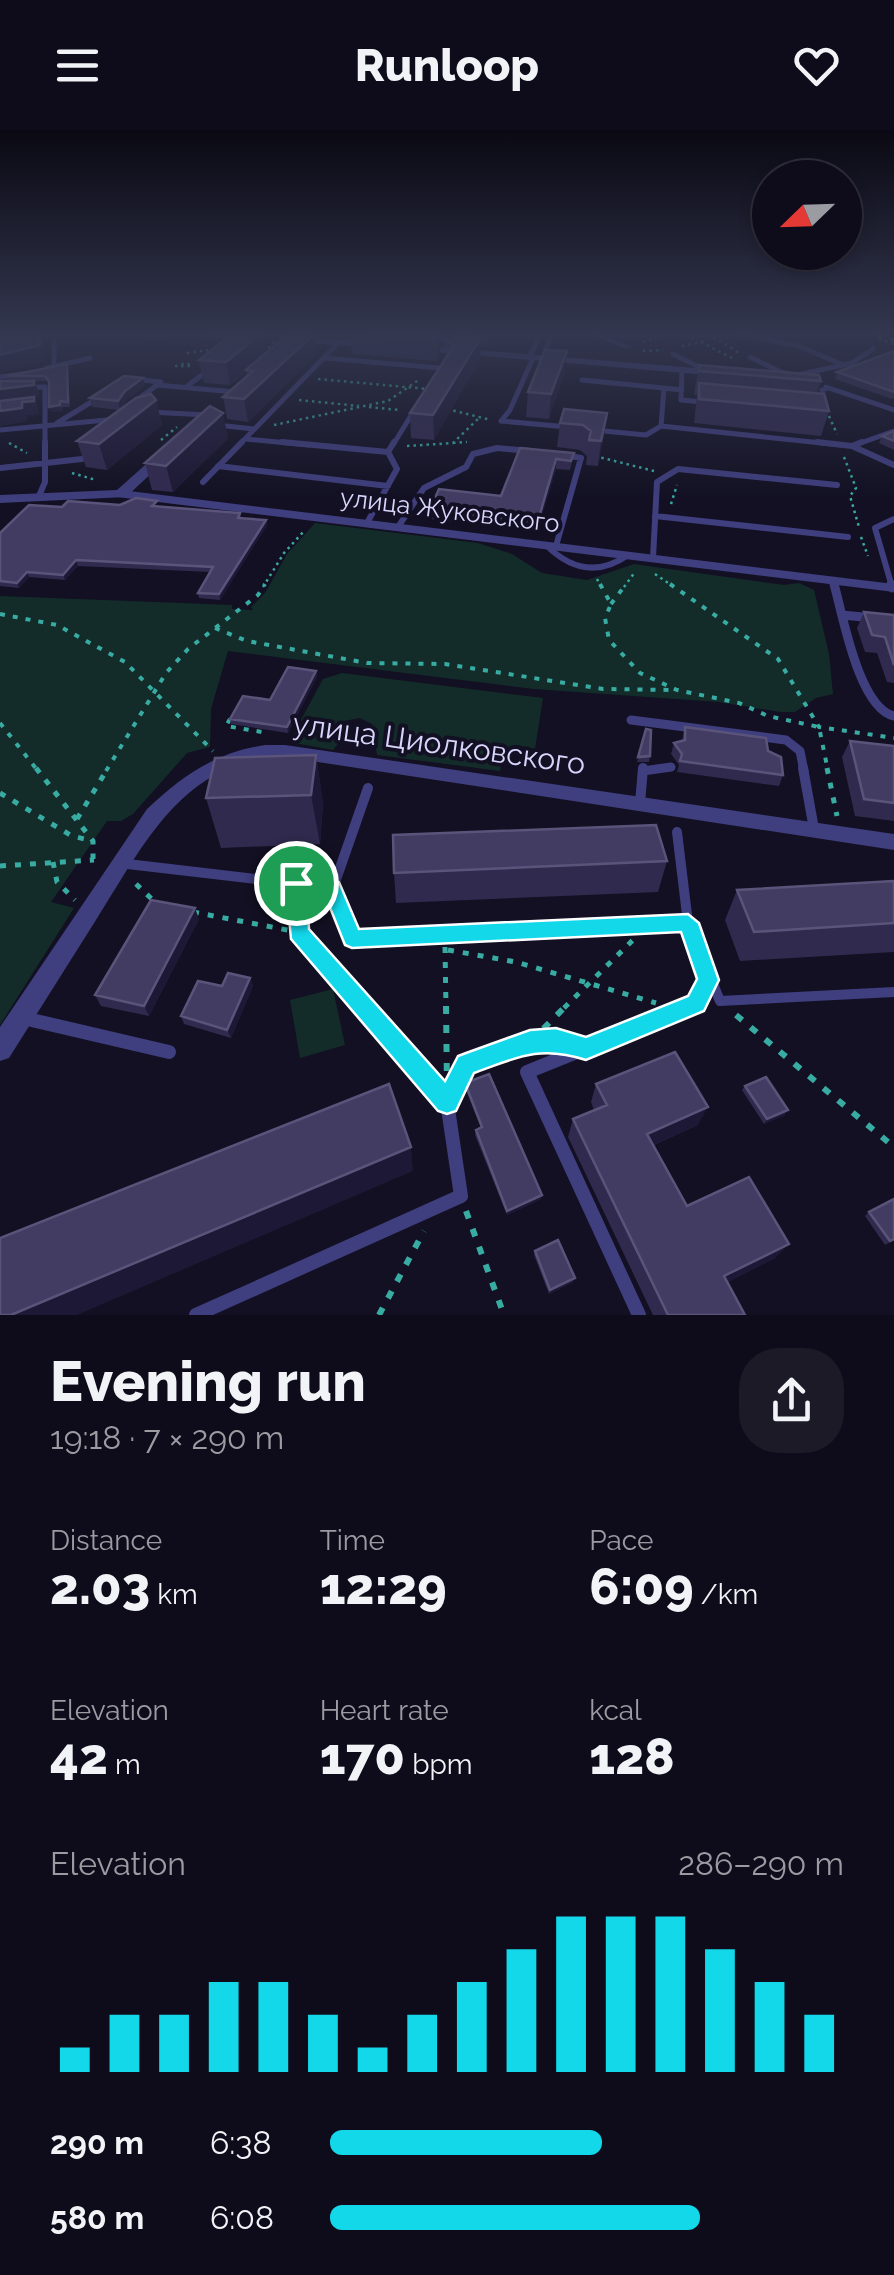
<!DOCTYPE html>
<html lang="en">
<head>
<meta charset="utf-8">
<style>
	body { margin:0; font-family:Raleway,sans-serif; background:#1c1a27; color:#f1f3f6; height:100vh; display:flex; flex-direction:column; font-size:38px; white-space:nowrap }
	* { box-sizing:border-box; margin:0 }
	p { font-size:32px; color:#9b9ba2 }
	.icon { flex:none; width:55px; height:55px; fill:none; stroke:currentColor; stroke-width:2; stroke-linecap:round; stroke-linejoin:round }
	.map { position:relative; height:1185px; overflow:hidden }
	.sheet { display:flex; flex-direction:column; background:#0e0c1a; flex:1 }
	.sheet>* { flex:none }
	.needle { width:65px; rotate:247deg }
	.buttons { position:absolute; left:752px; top:30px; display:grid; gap:20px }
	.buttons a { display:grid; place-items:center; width:110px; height:110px; border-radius:50%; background:#0e0c1a; box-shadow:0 5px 15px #0003,0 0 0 2px #2e2c39; font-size:50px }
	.pin { position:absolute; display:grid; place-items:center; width:85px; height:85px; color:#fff; margin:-42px; border:5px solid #fff; border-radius:50%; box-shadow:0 2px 10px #0007 }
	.round { display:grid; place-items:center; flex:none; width:105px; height:105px; border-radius:40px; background:#1c1a27 }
	.head { display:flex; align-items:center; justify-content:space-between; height:170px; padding:0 50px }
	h1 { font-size:55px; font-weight:800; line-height:75px }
	.metrics { display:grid; grid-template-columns:repeat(3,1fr); gap:15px; height:170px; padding:10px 50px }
	.metrics div { display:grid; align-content:center }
	.metrics b { font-size:50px; font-weight:800 }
	.metrics small { font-size:28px; font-weight:400 }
	.metrics p { font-size:28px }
	.chart { height:280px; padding:20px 50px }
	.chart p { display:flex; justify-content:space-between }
	.chart svg { width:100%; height:180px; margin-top:10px; stroke:#12d8ea; stroke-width:6 }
	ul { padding:0 50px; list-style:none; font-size:32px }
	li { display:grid; grid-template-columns:160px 120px 1fr; align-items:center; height:75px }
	li i { height:25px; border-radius:12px; background:#12d8ea }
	header { display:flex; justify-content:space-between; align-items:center; height:130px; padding:0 50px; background:#0e0c1a; font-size:45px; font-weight:800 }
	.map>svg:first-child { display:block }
	.green { fill:#132c2a }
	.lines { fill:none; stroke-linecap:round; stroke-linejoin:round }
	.path-far3 { stroke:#38aca3; stroke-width:2.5; stroke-dasharray:2.5 4; stroke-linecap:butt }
	.path-far2 { stroke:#38aca3; stroke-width:4; stroke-dasharray:5 8; stroke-linecap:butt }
	.path-far1 { stroke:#38aca3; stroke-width:5; stroke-dasharray:6 9; stroke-linecap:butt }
	.path { stroke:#38aca3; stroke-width:6; stroke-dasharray:8 11; stroke-linecap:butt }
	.service-far4 { stroke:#3f3e7e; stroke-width:5 }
	.service-far3 { stroke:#3f3e7e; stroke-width:6 }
	.service-far2 { stroke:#3f3e7e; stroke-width:9 }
	.service-far1 { stroke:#3f3e7e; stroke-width:10 }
	.service { stroke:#3f3e7e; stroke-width:14 }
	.minor { fill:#3f3e7e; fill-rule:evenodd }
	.tertiary { fill:#3f3e7e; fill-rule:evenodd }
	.rail { stroke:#12d8ea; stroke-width:4; stroke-dasharray:9 8; stroke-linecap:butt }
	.wall { fill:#312a4f }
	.shaded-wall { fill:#1d1835 }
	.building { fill:#433c62; stroke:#5a547a; stroke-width:2.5 }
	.route { fill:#12d8ea; stroke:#fff; stroke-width:2.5; fill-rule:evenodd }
	.labels { text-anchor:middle; stroke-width:8; stroke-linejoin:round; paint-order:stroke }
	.far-street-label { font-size:25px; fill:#d8d4fc; stroke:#121022 }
	.street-label { font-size:30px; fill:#d8d4fc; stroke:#121022 }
</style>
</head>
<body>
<header><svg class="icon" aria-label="menu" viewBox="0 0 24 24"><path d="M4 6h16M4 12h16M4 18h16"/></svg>Runloop<svg class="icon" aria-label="heart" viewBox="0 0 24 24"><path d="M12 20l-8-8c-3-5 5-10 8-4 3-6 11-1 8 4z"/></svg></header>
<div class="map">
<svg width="894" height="1185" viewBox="0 0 894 1185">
	<rect width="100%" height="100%" fill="#121022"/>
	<path class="green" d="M315,393l163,20 34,11 30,19 45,7 47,-16 150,21 15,-2 15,7 15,64 4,40 -17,4 -21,14h-15l-61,-10 -185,-13 -306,-38 -17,58 -1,38 -23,6 -54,61 -12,7h-14l-56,81 23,6 -74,117v-429l232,9v4l21,1 -2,-3 14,-14 22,-39z
		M342,543l201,25 -8,51 -18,-4 -14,4 -3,22 -123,-16 -5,-31 -12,-6 -16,3 -6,9 2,11 -7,9 -44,-8 34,-63z
		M333,859l12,56 -45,13 -10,-58z"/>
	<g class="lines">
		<path class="path-far3" d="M679,204l19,6
			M708,204l33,20
			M638,208l15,-4
			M879,209l15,5
			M643,212l27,-8
			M701,212l35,18
			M682,216l20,-4 6,-8
			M643,221l20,-1
			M187,223l21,-3
			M264,223l10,-11 -3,-8
			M190,236h-14l10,-3 7,3
			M318,249l110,10
			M299,270l60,6
			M369,277l30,3
			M447,279l44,11
			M829,286l8,18
			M274,295l114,-24 32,-22
			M161,310l16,-13
			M9,313l18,10
			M453,313l14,-1
			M407,316l46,-3 25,-24
			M595,326l59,15
			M844,327l12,31 -6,8 9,31
			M72,343l24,7
			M671,374l6,-19
			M861,407l7,19
			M655,444l19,13
			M597,449l4,8
			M263,457l21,-34 21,-23
			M624,457l11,-15"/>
		<path class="path-far2" d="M600,454l11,20 -6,14 4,22 31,33 37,17 62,13 29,13 51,11 9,44
			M670,454l108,75 41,68 75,11
			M611,474l15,-20
			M0,484l57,11 68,37 88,89
			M215,498l32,13 120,22 78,1 158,25 74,1
			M243,568l21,2
			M230,589l-4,7 36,6
			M0,593l38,48
			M106,641l60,-98 22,-24 70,-54 7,-11"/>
		<path class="path-far1" d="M36,638l57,73v18
			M827,638l10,48
			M0,663l72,43 21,5
			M77,689l31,-51
			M53,732l4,20 18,18
			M0,736l94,-6
			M136,754l20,19
			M297,768l1,34
			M193,782l105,20 67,76
			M445,817l1,61
			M448,820l68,12 140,41
			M564,878l69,-68"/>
		<path class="path" d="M363,876l73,83
			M446,876l1,81
			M736,885l158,132
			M530,912l36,-36
			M455,957l11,-23 64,-22 32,-1
			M466,1081l38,104
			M379,1185l45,-84"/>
		<path class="service-far4" d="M739,204l60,12 42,18
			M207,206l22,-2
			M54,207v30
			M431,209l19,1 -6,11
			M673,224l34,17
			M750,227l37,18
			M324,228l117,10
			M529,228l10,-21
			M543,229l8,-25
			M47,238l43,-10
			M682,240l-1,30 22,2
			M793,246l59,-13 21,-14
			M0,247l22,-3
			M132,249l29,3 -28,21
			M582,250l82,8
			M157,255l78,7
			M186,257l25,-19
			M826,257l68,23
			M0,258l45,-1v58
			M682,260l-18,-2 -3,38 180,19
			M826,275l-4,-15 6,-2
			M148,282l61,3
			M501,291l67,6
			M501,291l9,-11 23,-52
			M57,293l41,-25
			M217,295l37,4
			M0,300l117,-11
			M593,300l53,5 15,-9
			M245,309l64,6
			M239,315l100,-103
			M393,315l22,-36
			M855,315l39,-14"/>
		<path class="service-far3" d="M282,312l106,10
			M817,312l35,4
			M862,312l-10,4 42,19
			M388,322l6,-10
			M218,336l170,20
			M0,338l82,-9 9,-7
			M203,352l39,-40
			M39,366l6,-14v-40
			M655,386l193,21
			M367,393l30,-54 -9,-17
			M398,397l26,-39 42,-21 7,-13 24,-6 33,3
			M546,415c25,25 52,31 82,10
			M556,416l25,-88 -16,-3
			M653,428l4,-76 21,-13 159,16
			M833,451l2,6
			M892,457l-17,-59 19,-9"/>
		<path class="service-far2" d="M834,454c9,32 25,124 60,132
			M891,454l1,4
			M842,485l52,5
			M631,590l155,20 14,11 4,20
			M643,641l28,-4"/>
		<path class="service-far1" d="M803,638l11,61
			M640,673l3,-35
			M119,733l214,25 20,50 335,-15 -11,-91
			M333,758l35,-100
			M688,793l32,78 174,-9
			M685,878l11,-4 12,-24"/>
		<path class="service" d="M23,888l146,34
			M196,1185l265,-119 -14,-94
			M639,1185l-112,-243 164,-66"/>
		<path class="minor" d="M590,204h11l32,13 -7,2z
			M293,206l79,6 4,3 -4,3 -82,-7z
			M417,215l303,25 5,3 -5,3 -306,-26z
			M121,360l773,94v8l-777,-95v-6z
			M265,615h20l609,89v16l-609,-93c-102,2 -141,88 -189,163 -29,46 -58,92 -87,138l-9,3v-34l147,-218c35,-33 69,-57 118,-64z"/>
		<path class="tertiary" d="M162,320l11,3 -47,44 -126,6v-8l117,-5z"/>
		<path class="rail" d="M874,204l20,6"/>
	</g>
	<path class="wall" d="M232,204h32l2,18 50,2 -68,68 -21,-3 -4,-22 24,-20 -1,-5 -16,13 -26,-2 -5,-23z
		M350,204h90v22l-3,5 -85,-7z
		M450,204h41v5l-4,7h-6l-1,13 -46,81 -23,-2 -1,-25 39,-60v-10l4,-5 -2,-4z
		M608,204h41l-22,7z
		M894,221v47l-2,1 -57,-20 2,-7z
		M67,234l3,43h-8v4l-11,1 -2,-28 -2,-3h-12l4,12v5h-4l4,16 -12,1 -1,6 -26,5v-45h8l-1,-5z
		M699,235l122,16 -4,12 12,18 -8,25 -127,-13 3,-28h-3l1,-7z
		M564,244l-15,45 -23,-2 2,-25z
		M145,256l-18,14 -6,9 35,-9 6,25 -55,45 -21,-3 -9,-26 43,-31 -28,-3 -2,-9z
		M607,283l-9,53 -12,-1 1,-9 -7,-6 -23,-3 3,-24z
		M894,301v19l-15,-7 3,-7z
		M228,308l-55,54 -21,-2 -7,-27z
		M520,318l54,5 -4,17 -14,-1 -19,62 -107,-12v-10l71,-13z
		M159,376l-1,1 82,6 1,5 25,2 1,5 -47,75 -21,-2 -1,-5 12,-21 -132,-6 -13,14 -36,-3 -10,11 -19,-2v-53l62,-26z
		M864,482l30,3v68l-7,-1 -10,-29 -12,-1 -8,-24z
		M316,541l1,6 -29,56 -57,-9 -1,-5 40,-19z
		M685,597l83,24 15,24 -4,11 -102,-14 2,-7 -8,-11 3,-11 8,-2z
		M646,599l4,27 -1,6h-12z
		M850,611l44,5v75l-39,-5 -13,-59z
		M316,625l7,49 -3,40 -99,4 -15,-50z
		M667,731l-9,31 -262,11 -2,-30z
		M894,751v71l-154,9 -15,-41 12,-30z
		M199,789l-50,97 -48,-10 -6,-11z
		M250,848l3,8 -22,52 -47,-14 -3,-8 41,-30z
		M465,953l76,116 -34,16 -32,-80 1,-5 5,-2 -16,-40z
		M596,954l102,41 -44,20 33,61 88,52 -47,24 17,33h-92l-85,-178 5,-18 21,-9 -3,-8z
		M745,956l40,29 -21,9 -22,-34z
		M869,1082l25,28 -9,5 -20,-29z
		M535,1121l38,31 -24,12 -15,-39z"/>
	<path class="shaded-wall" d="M40,204h3l2,4v23l-45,12v-18z
		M138,204h64l-1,1 -61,7z
		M261,204h3l2,20 -20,16v2l-16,13 -4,-23z
		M314,204l2,20 -68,68 -4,-23z
		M440,204v22l-3,5v-22z
		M488,204h3v5l-4,7z
		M628,204h21l-22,7z
		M481,207l-1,22 -46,81 -1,-25z
		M567,221l-3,23 -15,45 2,-25z
		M143,248l2,8 -18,14 -7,10 -2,-9 7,-10z
		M34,251l5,12v5h-4l4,16 -12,1 -1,6 -26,5v-37z
		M156,270l6,25 -55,45 -8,-26z
		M60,275l2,6 -11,1 -2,-5z
		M223,283l5,25 -55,54 -7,-26z
		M607,283l-3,24 -6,29 3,-25z
		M556,329v10l-19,62 1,-10z
		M266,390l1,5 -47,75 -1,-6z
		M76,430l2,6 -13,14 -2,-5z
		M27,442l2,5 -10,11 -2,-5z
		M316,541l1,6 -29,56 -1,-6z
		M316,625l7,49 -3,40 -9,-49z
		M195,778l4,11 -50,97 -5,-10z
		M250,848l3,8 -22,52 -4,-8z
		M708,977l-10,18 -58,26 7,-17z
		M788,980l-3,5 -21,9 3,-5z
		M411,1017l2,24 -336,144h-66z
		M542,1065l-1,4 -34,16v-4z
		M789,1114l-14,14 -62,32 11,-14z
		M575,1148l-2,4 -24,12 1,-4z"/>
	<path class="building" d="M0,204h40v11l-40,10z
		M232,204h29l-35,28 -27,-2z
		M288,204h26l-70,65 -21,-2 30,-26 -7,-1z
		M372,204h68l-3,5z
		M455,205l26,2 -48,78 -23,-2 45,-69 -6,-1z
		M545,220l22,1 -16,43 -23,-2z
		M894,221v41l-57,-20z
		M67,234l1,38 -8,-1v4l-11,2v-26l-4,-5h-38z
		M699,235l120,10 2,6 -122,-10z
		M124,246l19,2 -18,13 -7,10 -28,-3z
		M0,251h34v4l-34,4z
		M699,253l125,11 5,17 -130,-12z
		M151,264l5,6 -57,44 -22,-3 59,-43z
		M34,267v4l-12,1v6l-22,3v-10z
		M210,276l13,7 -57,53 -21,-3z
		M564,279l43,4 -6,28 -12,-1 2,-9 -8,-6 -23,-2z
		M894,301v10l-12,-5z
		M520,318l54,5 -3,8 -15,-2 -18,62 -108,-12 9,-20 62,7z
		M136,368l21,3 -5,5 88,7 -2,5 28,2 -47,74 -21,-1 15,-26 -137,-7 -13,15 -36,-3 -10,11 -17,-2v-48l29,-28 33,2 6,-6 52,4z
		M864,482l30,3v50l-9,-28 -13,-2z
		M288,537l28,4 -29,56 -57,-8 13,-23 27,4z
		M685,597l81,11 2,13 13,6 2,18 -103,-14 2,-7 -8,-11 11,-3z
		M646,599l5,1 -1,26 -12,1z
		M850,611l44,5v57l-30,-4z
		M316,625l-5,40 -105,3 9,-40z
		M656,695l11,36 -273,12 -1,-38z
		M894,751v42l-140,9 -17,-42z
		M151,770l44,8 -51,98 -49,-11z
		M228,843l22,5 -23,52 -46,-14 17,-35 24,5z
		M675,922l33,55 -61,27 40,72 62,-29 40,67 -65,32 21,39h-77l-95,-196 34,-14 -11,-21z
		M489,944l53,121 -35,16 -31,-81 6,-3 -17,-44z
		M766,947l22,33 -21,9 -22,-33z
		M389,954l22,63 -400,168h-11v-77z
		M894,1069v40l-4,2 -21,-29z
		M558,1110l17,38 -25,12 -15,-39z"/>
	<linearGradient id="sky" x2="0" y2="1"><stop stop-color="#0a0913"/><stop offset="0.55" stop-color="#33374f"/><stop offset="1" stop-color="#33374f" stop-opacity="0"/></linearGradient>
	<rect width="894" height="370" fill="url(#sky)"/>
	<path class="route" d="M296,745l43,7 20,47 329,-15 11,9 20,57 -15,31 -118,49c-46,-15 -68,-3 -112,13l-18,38 -9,3 -9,-3 -147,-172 -5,-56zM307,763l18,2 20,50 7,3 329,-16 16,47 -9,17 -102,41 -30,-9 -26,2 -64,23 -8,3 -13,25 -136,-152z"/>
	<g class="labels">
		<g class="far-street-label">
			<text transform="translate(450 380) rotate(7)" y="9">улица Жуковского</text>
		</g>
		<g class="street-label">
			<text transform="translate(439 614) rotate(8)" y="10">улица Циолковского</text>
		</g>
	</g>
</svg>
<div class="buttons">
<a><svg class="needle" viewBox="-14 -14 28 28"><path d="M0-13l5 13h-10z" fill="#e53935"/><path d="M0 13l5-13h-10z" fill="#9b9ba2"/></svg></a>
</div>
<div class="pin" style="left:296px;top:753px;background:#1e9e55"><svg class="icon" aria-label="arrive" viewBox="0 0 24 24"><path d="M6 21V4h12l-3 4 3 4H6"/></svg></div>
</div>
<section class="sheet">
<div class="head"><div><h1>Evening run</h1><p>19:18 · 7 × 290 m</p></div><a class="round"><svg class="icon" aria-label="share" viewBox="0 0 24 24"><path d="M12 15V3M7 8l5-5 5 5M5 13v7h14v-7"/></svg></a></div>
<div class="metrics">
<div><p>Distance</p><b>2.03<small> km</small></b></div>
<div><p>Time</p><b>12:29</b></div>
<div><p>Pace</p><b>6:09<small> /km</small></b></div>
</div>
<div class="metrics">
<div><p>Elevation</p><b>42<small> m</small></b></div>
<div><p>Heart rate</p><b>170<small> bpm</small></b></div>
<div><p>kcal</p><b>128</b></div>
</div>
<div class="chart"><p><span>Elevation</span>286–290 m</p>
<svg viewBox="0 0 160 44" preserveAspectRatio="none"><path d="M5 44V38M15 44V30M25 44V30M35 44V22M45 44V22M55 44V30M65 44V38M75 44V30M85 44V22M95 44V14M105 44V6M115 44V6M125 44V6M135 44V14M145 44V22M155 44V30"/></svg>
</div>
<ul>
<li><b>290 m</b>6:38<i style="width:53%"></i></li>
<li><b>580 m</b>6:08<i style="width:72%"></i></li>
</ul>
</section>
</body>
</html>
